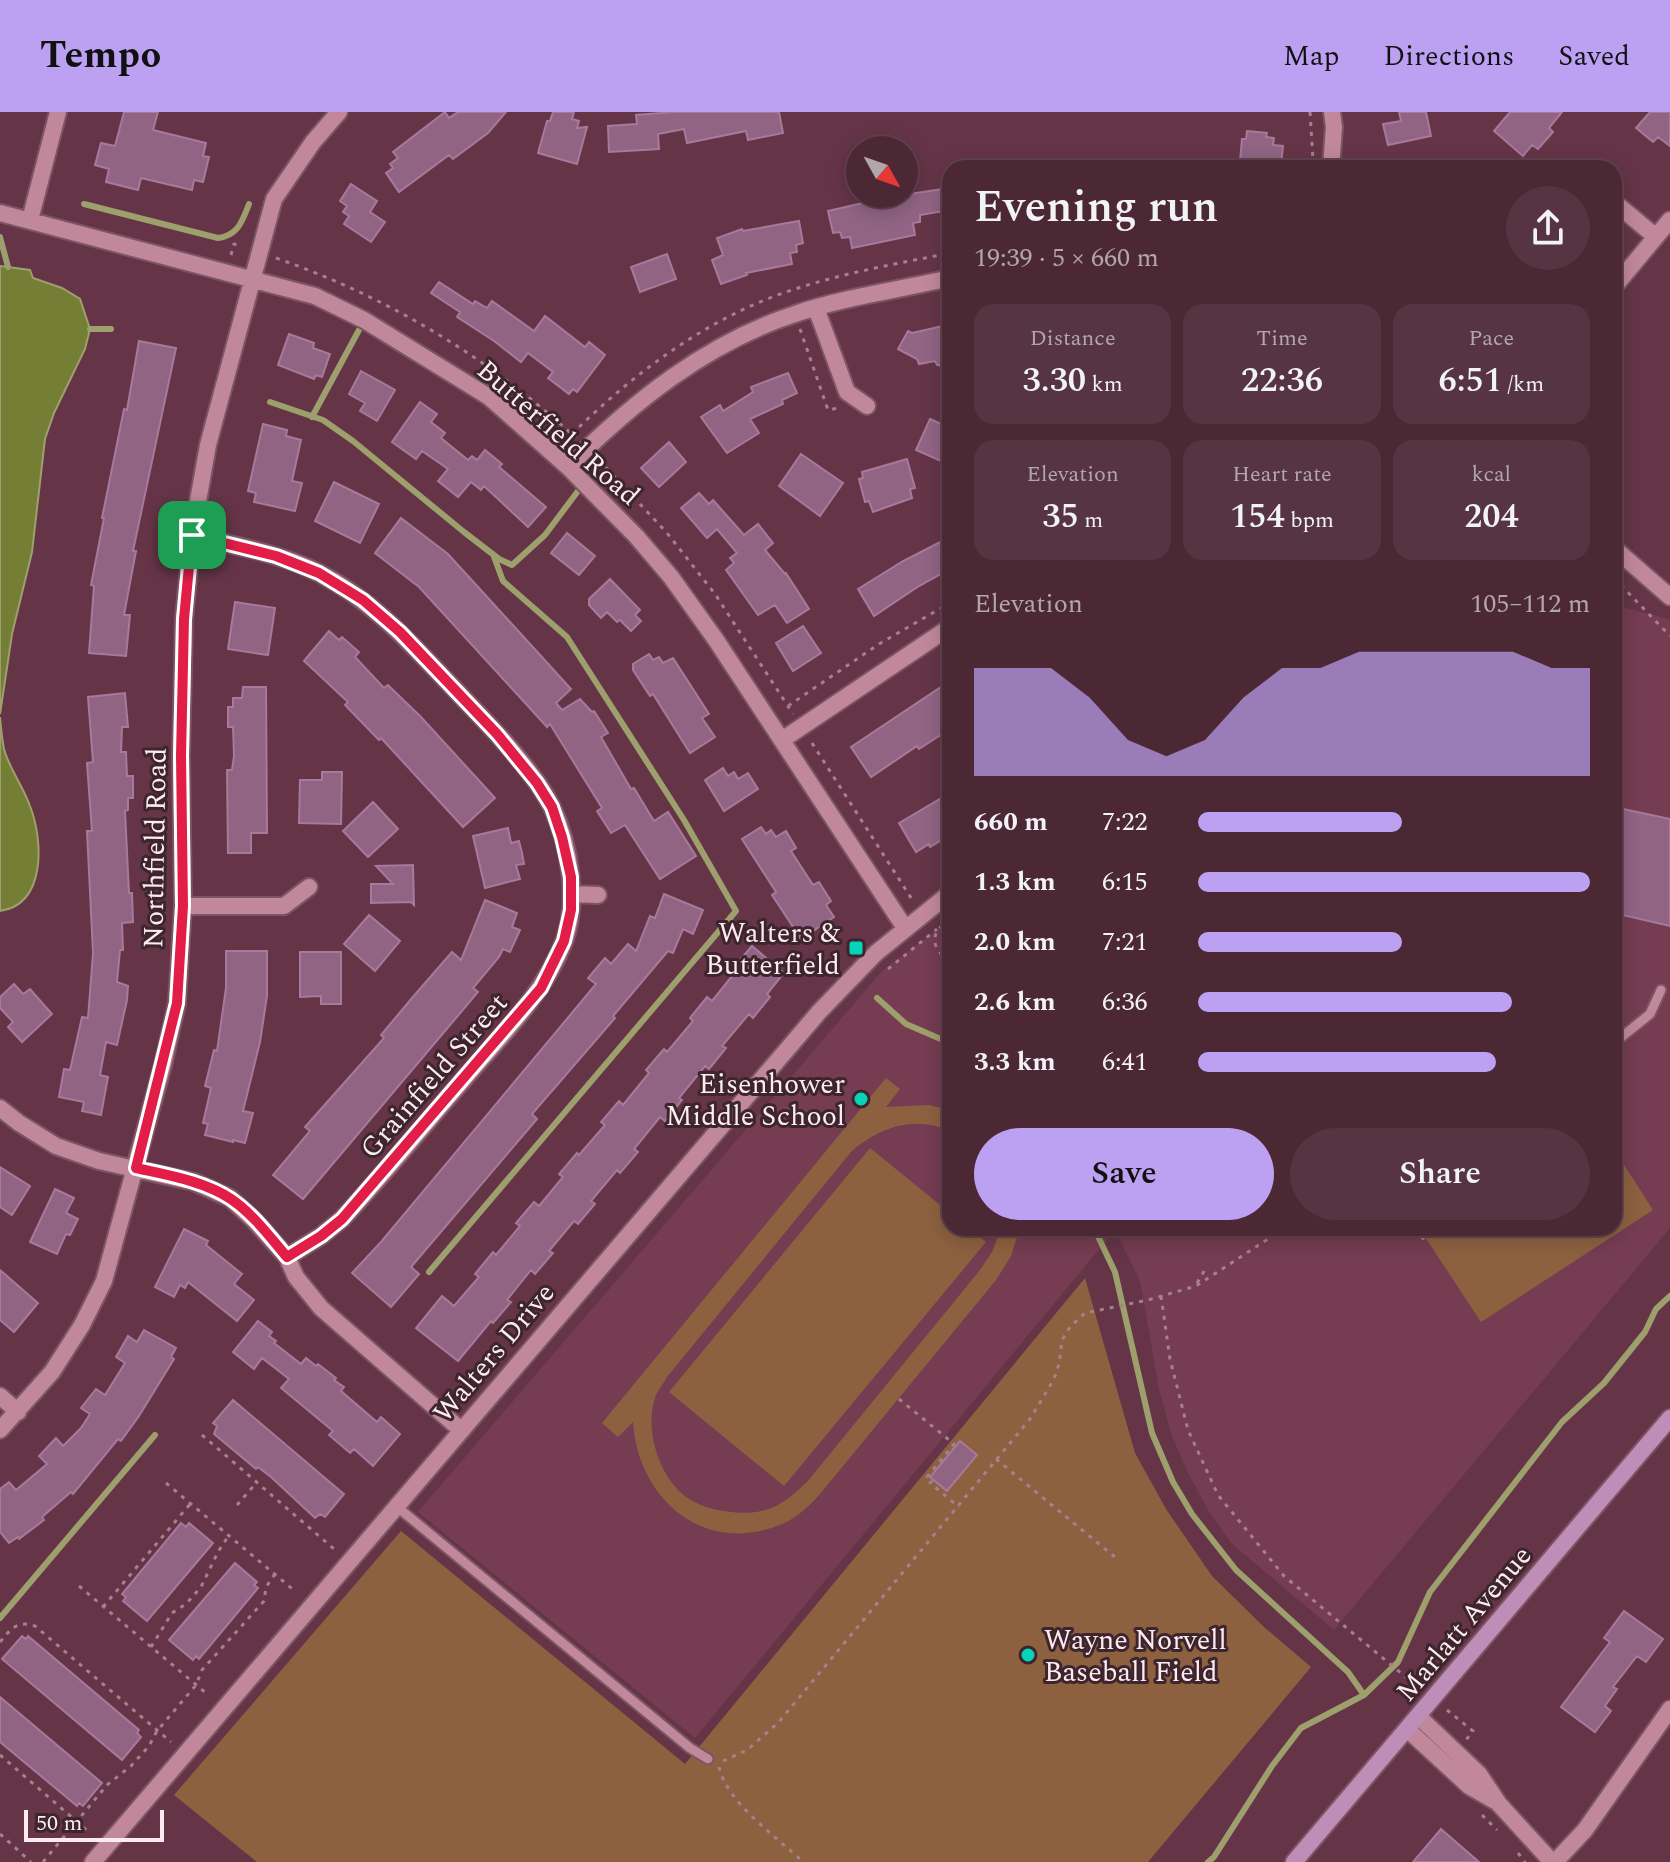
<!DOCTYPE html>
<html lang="en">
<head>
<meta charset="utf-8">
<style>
	body { margin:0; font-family:Spectral,serif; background:#563441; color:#f1f3f6; height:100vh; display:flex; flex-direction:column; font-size:30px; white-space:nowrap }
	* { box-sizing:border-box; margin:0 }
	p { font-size:26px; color:#b2a6ad }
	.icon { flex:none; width:44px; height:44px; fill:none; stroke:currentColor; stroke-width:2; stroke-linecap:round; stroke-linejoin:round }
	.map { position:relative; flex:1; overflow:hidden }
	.drawer { position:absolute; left:942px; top:48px; width:680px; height:1076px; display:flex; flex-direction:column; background:#4c2835; border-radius:24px; box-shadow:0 4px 20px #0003,0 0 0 2px #634450 }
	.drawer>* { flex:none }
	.needle { width:52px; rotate:130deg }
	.controls { position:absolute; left:846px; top:24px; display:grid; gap:16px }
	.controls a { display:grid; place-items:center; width:72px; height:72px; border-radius:50%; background:#4c2835; box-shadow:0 4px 20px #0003,0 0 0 2px #634450; font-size:40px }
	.scale { position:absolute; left:24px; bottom:20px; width:140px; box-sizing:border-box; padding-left:8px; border:4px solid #feebf0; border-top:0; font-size:22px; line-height:28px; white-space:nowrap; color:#feebf0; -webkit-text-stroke:6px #3c252d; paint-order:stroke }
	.pin { position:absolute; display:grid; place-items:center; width:68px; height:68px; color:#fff; margin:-34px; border-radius:16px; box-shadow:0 4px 12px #0006 }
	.round { display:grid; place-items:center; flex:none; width:84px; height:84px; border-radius:42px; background:#563441 }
	.summary { display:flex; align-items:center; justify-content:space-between; height:136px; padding:0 32px }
	h1 { font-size:44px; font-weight:600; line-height:60px }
	.figures { display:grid; grid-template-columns:repeat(3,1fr); gap:12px; height:136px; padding:8px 32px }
	.figures div { display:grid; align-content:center; border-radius:20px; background:#563441; text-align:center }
	.figures b { font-size:34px; font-weight:600 }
	.figures small { font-size:22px; font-weight:400 }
	.figures p { font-size:22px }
	.chart { height:224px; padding:16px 32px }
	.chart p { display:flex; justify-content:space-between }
	.chart svg { width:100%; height:144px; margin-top:8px; fill:#bca0f2; opacity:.7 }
	.cta { display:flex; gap:16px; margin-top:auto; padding:16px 32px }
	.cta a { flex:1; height:92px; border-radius:48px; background:#bca0f2; color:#111; font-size:32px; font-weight:600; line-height:92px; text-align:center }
	.cta a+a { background:#563441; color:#f1f3f6 }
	ul { padding:0 32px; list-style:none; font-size:26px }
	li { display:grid; grid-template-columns:128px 96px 1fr; align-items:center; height:60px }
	li i { height:20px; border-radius:10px; background:#bca0f2 }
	header { display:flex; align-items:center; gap:48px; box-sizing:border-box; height:112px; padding:0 40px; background:#bca0f2; color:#111 }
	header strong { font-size:38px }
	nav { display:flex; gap:44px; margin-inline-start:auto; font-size:28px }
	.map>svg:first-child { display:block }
	.built { fill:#753c52 }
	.green { fill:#8d6140 }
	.water { fill:#747f35; stroke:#9d9f6d; stroke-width:2 }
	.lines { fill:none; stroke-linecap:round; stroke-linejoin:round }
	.stream { stroke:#9d9f6d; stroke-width:6 }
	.building { fill:#916484; stroke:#a7799a; stroke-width:2 }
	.lane-casing { stroke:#7b5564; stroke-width:13 }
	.street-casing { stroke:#7b5564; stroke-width:20 }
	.secondary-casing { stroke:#7b5564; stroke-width:20 }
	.path { stroke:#a5818e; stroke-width:3; stroke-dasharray:4 6; stroke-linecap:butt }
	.lane { stroke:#c1889b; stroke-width:9 }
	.street { stroke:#c1889b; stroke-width:16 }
	.secondary { stroke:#bf8eb8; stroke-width:16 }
	.route-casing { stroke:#fff; stroke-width:16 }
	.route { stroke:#e11d48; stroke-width:10 }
	.poi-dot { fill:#05d5b6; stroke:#3c252d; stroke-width:3 }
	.labels { text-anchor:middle; stroke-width:6; stroke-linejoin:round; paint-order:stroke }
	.street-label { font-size:28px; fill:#feebf0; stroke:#3c252d }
	.poi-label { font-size:28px; fill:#feebf0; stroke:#3c252d; text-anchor:end }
</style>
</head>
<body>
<header>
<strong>Tempo</strong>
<nav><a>Map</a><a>Directions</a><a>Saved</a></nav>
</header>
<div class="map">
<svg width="1670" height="1750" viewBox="0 0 1670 1750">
	<rect width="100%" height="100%" fill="#653547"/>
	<path class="built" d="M1614,493l56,14v609l-336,402 -102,-86 -24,-34 -21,-39 -16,-37 -12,-45 -19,-108 -25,-51 -420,508 -277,-226 464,-541 68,-51v308h664z"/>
	<path class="green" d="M886,966l14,11 -14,18 43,-2 21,5v21c-35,-16 -71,-4 -99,21l-184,225c-3,6 -10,14 -12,21 -10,29 2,71 24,93 11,11 29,18 45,20 18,3 37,3 54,-6 11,-6 20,-15 29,-23l173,-212 12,-18 9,-24h19l-9,28 -15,24 -176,214c-11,12 -23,24 -38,30 -78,33 -144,-25 -149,-102l-15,15 -16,-14z
		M870,1036l80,65v15h19l17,14 -202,244 -115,-94z
		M1614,1037l39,61 -172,112 -56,-85 14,-9h175z
		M1085,1166l50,175 31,56 46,67 52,51 47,40 -163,195h-891l-83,-67 227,-264 284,233z"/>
	<path class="water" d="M0,154l30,4 3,8 29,10 18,11 10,30 -5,20 -31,64 -9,26 -13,113 -20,82 -12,80z
		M0,605c1,11 2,22 4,32 5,19 19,37 26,57 13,33 17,98 -30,105z"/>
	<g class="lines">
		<path class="stream" d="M84,92l134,34c20,-3 24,-16 31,-34
			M0,125l8,30
			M90,217h21
			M270,290l53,18 30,21 111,91 35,27 13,6 33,-30 33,-44
			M312,305l47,-87
			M877,886l29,26 44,19
			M1094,1116l21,44 37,161 21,49 19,32 44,56 112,102 16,23
			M429,1160l307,-361 -52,-91 -117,-183 -64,-56 -10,-27
			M0,1506l155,-183
			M1208,1750l6,-5 58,-91 29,-38 63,-33 34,-33 32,-70 132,-170 42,-39 41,-51 11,-23 14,-13"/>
	</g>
	<path class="building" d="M124,0h34l-5,18 53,13 -3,13 6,1 -6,25 -9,-2 -2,10 -51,-12 -3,12 -32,-8 3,-13 -14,-4 6,-22 14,3z
		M445,0l4,6 9,-6h48l-18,21 -35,26 -4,-4 -50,37 -13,-19 7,-5 -3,-4 8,-6 -5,-6z
		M553,0h21l-2,7 7,2 -2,7 10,-1 -10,37 -39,-11 9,-32h3z
		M673,0h106l4,21 -35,7 -2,-9 -59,12 -3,-14 -26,5 1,15 -50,3 -1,-26 29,-2 -1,-9z
		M1399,0h27l5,24 -43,9 -5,-21 18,-3z
		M1510,0h52l-13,16 4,4 -15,17 -6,-4 -9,11 -29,-25z
		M1650,0h20v34l-12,-9 -5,5 -17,-14z
		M1247,19l20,2 -1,4 8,1 -1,7 10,1 -2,20 -41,-5 2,-22h4z
		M351,72l26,17 -7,11 15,10 -14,20 -27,-18 5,-8 -6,-4 4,-6 -7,-5z
		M950,76v22l-30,5v7l-7,1 2,12 -63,13 -2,-11 -8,1 -2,-6 -7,1 -5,-22 61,-14z
		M799,109l4,22 -7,2 1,7 -7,1 2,11 -46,9 1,2 -26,9 -9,-24 11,-5 -6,-17 25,-9 1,2z
		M667,142l9,25 -36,13 -9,-25z
		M439,170l34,22 2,-3 12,7 5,-7 42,30 11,-15 40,31 4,-5 16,13 -28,37 -4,-3 -4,5 -21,-16 5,-6 -25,-19 -7,9 -27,-21 -37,-24 3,-5 -29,-19z
		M943,214l7,42 -13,-3 -2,-4 -16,3 -2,-5 -19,-10 10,-18 4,2z
		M289,222l25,9 -1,5 17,6 -8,23 -6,-2 -2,4 -36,-14z
		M139,229l37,7 -43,203h3l-12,64h6l-4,41 -37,-3 5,-67 -3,-1 13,-67h-2l22,-109 3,1z
		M361,259l34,19 -18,31 -17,-10 5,-8 -16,-9z
		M788,261l9,20 -15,7 1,4 -33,15 9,14 -32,20 -26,-36 19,-12 3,6 30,-19 -2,-5z
		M420,290l17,12 -6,8 14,11 -4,5 27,22 4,-4 5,4 8,-10 17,14 -3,3 47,40 -18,20 -44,-41 -3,4 -10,-8 -13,15 -20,-16 10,-12 -26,-18 -6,8 -24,-17z
		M930,307l20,9v37l-34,-15z
		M263,312l24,6 -1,6 15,4 -9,41 10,2 -7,28 -41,-9 2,-9 -8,-2z
		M669,330l17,20 -27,25 -18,-19z
		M801,342l42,29 -23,33 -41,-30z
		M907,347l8,29 -5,1 2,9 -39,14 -4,-11 -4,1 -6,-23 4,-1 -1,-6z
		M334,370l45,22 -19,39 -45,-22z
		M699,381l10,11 4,-4 31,35 14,-11 15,19 -8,7 20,24 1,-1 23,36 -22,14 -12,-18 -17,10 -32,-45 8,-7 -4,-5 7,-5 -20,-24 -10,9 -26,-30z
		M401,406l47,36 123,135 -15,14 6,7 18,-11 12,13 2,-1 14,22 -7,4 30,52 3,-1 20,33 14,-9 28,44 -36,23 -35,-54 -14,8 -14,-22 5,-3 -52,-84 -3,3 -128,-140 -44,-34z
		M567,421l28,23 -16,19 -28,-22z
		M950,425v32l-31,17 -45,30 -16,-27 45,-28z
		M610,467l30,31 -5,5 6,6 -10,10 -11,-11 -3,2 -10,-10 -6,6 -12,-13v-6z
		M235,490l40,6 -7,47 -40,-6z
		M803,514l18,27 -28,18 -17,-28z
		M329,519l10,9 3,-3 17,15 -4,5 29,31 4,-3 33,32 74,81 -32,29 -82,-89 -2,2 -34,-35 3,-3 -44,-41z
		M649,542l4,6 6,-3 4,6 10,-5 36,56 -7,4 13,19 -25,16 -37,-59 -3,2 -17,-26v-6z
		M944,573l6,9v35l-31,20 -2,-3 -46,31 -20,-30z
		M243,575h23l1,146h-16v20h-23l-1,-83h5l2,-14 -1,-29h-5v-20h5v-9h9z
		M125,581l3,34h-6l-1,25h5l1,24h6v22h-5v12l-3,1 4,82h3l1,29 -11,1 1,27h-3l-3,32 11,4 -1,14 -10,45 -11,-3 -6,33 8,2 -7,38 -19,-4 2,-9 -25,-5 5,-28 6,1 12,-53 6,1 5,-65 -6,-122h5l-5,-68 6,-1 -5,-65z
		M723,656l5,8 6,-4 4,7 10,-6 10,16 -34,22 -19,-31z
		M322,660h20l-1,52 -42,-1 1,-43h22z
		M950,681v42l-20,12 -1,-3 -13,8 -17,-29z
		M373,690l25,27 -30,28 -25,-26z
		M1614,695l56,12v107l-56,-13z
		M761,715l5,7 5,-4 5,7 10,-6 10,17 -5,3 22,34 6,-3 12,19 -5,4 8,12 -33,22 -29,-44 4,-3 -34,-53z
		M508,716l3,15 8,-2 3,12 2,11 -8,1 4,14 -35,9 -12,-52z
		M413,753l1,40 -3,-3 -40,1v-19h22l-17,-18z
		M664,782l39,16 -10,24 -10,-5 -10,24 -5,-2 -55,65 2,2 -83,96 5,5 -126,148 8,7 -28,33 -39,-34 29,-31 215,-258 -8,-6 17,-20 6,6 17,-20 8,7 14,-35 5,2z
		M485,788l32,13 -5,14 8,3 -10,22 -7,-3 -4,8 -26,31 5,4 -175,207 -30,-24 37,-44 -5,-4 79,-89 -3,-3 31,-37 40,-46 9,8z
		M369,803l31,26 -25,30 -31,-27z
		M752,834l32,27 -17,21 3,3 -17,21 -4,-4 -27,32 4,2 -17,21 -4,-3 -26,32 3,2 -17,21 -5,-4 -26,32 4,3 -18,21 -3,-3 -26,31 4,3 -17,20 -4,-3 -25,30 4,2 -18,21 -4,-4 -24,30 4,2 -18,21 -2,-2 -33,40 -42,-33 26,-32 12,10 25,-29 -4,-3 18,-22 3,3 24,-29 -4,-3 18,-21 5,4 24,-29 -4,-3 18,-21 2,2 26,-30 -4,-3 18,-21 4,4 26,-32 -3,-3 18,-21 3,3 26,-31 -3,-3 17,-21 5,4 25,-31 -3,-3z
		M226,839h41v45l-7,46 -17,69 10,2 -8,30 -12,-3v2l-28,-7 3,-11 -5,-1 8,-35 -6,-2 9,-36 3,1 9,-63z
		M300,840h41v52h-20v-8l-21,1z
		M14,872l9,10 7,-5 22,25 -30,28 -14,-15 5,-5 -13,-14v-11z
		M0,1055l30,19 -18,29 -12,-8z
		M55,1077l19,9 -8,15 12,6 -8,16 -4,-1 -9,20 -27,-12z
		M184,1117l24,12 -2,4 36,29 -8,10 20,16 -17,21 -49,-39 -3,6 -5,-3 -6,12 -19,-10z
		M0,1158l38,33 -24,29 -14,-12z
		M258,1209l14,11 -3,4 7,5 -2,2 27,21 5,-6 10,8 2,-2 18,14 -2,2 10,7 -3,4 36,31 4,-5 19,17 -27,32 -19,-17 -4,4 -21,-18 4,-4 -52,-43 8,-9 -27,-21 -8,11 -21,-17z
		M144,1218l32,18 -5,9 3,2 -35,57 -18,25 -3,-2 -45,55 -2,-2 -29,25 2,3 -25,19 -1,-2 -9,6 -9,-11v-43l9,-7 7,8 31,-26 -8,-8 17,-18 7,8 18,-18 9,-14 -9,-6 15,-19 9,6 20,-32 -9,-6 12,-21 9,6z
		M233,1288l111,94 -19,23 -5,-3 -5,4 -44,-41 -13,-10 -2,2 -42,-35 3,-8 -4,-3z
		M960,1329l17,14 -30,36 -17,-14z
		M181,1411l5,4 3,-4 24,20 -66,78 -24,-20 3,-4 -4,-3z
		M235,1451l22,19 -3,3 4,3 -59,71 -3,-3 -3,4 -24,-20z
		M1624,1499l39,28 -17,23 -9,-6 -24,31 4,2 -12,17 6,5 -16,21 -34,-25 49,-65 -6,-4z
		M22,1524l4,3 2,-3 111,94 -2,3 4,4 -19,23 -120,-101z
		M0,1585l102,86 -19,23 -4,-3 -2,3 -77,-64z
		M1441,1717l38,33h-66z"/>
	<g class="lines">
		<defs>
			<path id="lane" d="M1614,931l36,-29 11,-24
				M396,1394l294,242 18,11"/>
			<path id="street" d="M1331,56l3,-41 -2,-15
				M1614,90l42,35
				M0,101l315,83 49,24 125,77 79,70 68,69 35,41 45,63 189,288
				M30,108l28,-108
				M1614,175l56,-67
				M816,196l31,84 20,14
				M568,355c65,-65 138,-124 227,-153 49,-17 104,-24 155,-36
				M192,423c43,11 87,18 127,38 59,30 100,80 145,126 28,29 70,72 88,108 18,39 27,94 12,135 -21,53 -63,94 -99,136 -41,47 -81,96 -123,141l-21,17 -34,21
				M1614,436l56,49
				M782,628l168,-113
				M572,782l26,1
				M183,794h101l25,-19
				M0,996l19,15 37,23 43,15 95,21 36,16 24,22 33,37 9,20 25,31 140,122
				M0,1284l18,16
				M0,1318l52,-58 30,-47 22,-44 59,-216 14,-62 6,-97 -2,-150 3,-137 8,-84 16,-90 66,-246 39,-57 26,-30
				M1418,1604l61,58 20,30 53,58
				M1407,1617l62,57 26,15
				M93,1750l726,-850 57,-59 74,-60
				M1555,1750l30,-32 85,-121"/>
			<path id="secondary" d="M1294,1750l376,-444"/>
		</defs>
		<use href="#lane" class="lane-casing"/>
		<use href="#street" class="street-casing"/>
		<use href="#secondary" class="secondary-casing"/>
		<path class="path" d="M1310,0l3,48
			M231,143l3,-11 8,3
			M276,146c112,39 213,100 300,180
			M800,217l28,81 10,-2
			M572,322c62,-61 134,-115 217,-143 53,-18 107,-27 161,-38
			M599,348l68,73 48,61 78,120
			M1614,466l56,58
			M788,594l91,-62 71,-41
			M812,631l101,158
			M950,807c-22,16 -19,27 0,44
			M888,857l49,-40
			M1416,1116l8,12 3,-1
			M1197,1171l10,-17
			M1161,1184l9,63 18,71 30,65 66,81 135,112
			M899,1287l55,45 -27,33 5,4 -2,2 29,24
			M202,1323l132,114
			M996,1347l120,99
			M166,1371l130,109
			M237,1393l20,-23
			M79,1474l128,108
			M103,1495l88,-104
			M0,1530c11,-13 17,-22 35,-16l136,116
			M151,1535l21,-34 14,-9 15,-17 17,-35 11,-17
			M1447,1598l26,21 -7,9
			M0,1643l90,78
			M723,1649l24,-11 31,-27 252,-304 24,-40 5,-15 3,-24 8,-13 15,-14 63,-13 48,-14 89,-58
			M719,1655c8,36 57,69 84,95
			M1482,1703l15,15
			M0,1722l31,28
			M1518,1741l7,9
			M43,1750l64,-77 24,-19 18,-20 8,-15 39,-46 6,-15 62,-69 2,-14 9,-13"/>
		<use href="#lane" class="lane"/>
		<use href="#street" class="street"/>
		<use href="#secondary" class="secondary"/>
	</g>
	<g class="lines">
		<defs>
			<path id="route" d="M192,423l84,21 43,17 44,27 37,32 97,102 40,49 15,24 10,30 9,40v33l-7,31 -23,47 -199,231 -21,17 -34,21c-17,-20 -34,-43 -56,-58 -27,-18 -64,-24 -95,-31l41,-165 6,-97 -2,-150 3,-137z"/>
		</defs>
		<use href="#route" class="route-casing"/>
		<use href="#route" class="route"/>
	</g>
	<g class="poi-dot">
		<rect x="848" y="828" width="16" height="16" rx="4"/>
		<circle cx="861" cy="987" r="8"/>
		<circle cx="1028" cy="1543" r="8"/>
	</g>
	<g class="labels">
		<g class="street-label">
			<text transform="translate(559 320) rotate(41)" y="10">Butterfield Road</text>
			<text transform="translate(154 736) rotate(-89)" y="10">Northfield Road</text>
			<text transform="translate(433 963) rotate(-49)" y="10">Grainfield Street</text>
			<text transform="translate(493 1240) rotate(-50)" y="10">Walters Drive</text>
			<text transform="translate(1463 1511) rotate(-50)" y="10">Marlatt Avenue</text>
		</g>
		<g class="poi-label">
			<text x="840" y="830">Walters &amp;<tspan x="840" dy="32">Butterfield</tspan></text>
			<text x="845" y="981">Eisenhower<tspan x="845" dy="32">Middle School</tspan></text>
			<text x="1044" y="1537" text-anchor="start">Wayne Norvell<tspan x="1044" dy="32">Baseball Field</tspan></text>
		</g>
	</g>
</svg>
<div class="controls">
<a><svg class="needle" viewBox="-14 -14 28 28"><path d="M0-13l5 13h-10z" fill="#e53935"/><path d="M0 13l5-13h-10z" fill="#b2a6ad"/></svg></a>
</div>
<div class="scale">50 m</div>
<div class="pin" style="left:192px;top:423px;background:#1e9e55"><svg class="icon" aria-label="arrive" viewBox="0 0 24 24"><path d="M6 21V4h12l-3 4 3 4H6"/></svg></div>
<section class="drawer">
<div class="summary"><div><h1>Evening run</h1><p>19:39 · 5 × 660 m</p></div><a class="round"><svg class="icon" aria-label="share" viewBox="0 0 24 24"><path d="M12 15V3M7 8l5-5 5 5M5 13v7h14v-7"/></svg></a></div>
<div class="figures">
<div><p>Distance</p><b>3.30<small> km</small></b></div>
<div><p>Time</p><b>22:36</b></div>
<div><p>Pace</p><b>6:51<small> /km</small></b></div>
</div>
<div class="figures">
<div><p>Elevation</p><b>35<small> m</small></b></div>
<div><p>Heart rate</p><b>154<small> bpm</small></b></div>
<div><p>kcal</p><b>204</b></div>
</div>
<div class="chart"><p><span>Elevation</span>105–112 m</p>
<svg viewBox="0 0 160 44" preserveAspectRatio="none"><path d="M0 44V11L10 11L20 11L30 20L40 33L50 38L60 33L70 20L80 11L90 11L100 6L110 6L120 6L130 6L140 6L150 11L160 11V44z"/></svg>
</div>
<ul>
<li><b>660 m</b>7:22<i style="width:52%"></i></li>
<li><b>1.3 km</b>6:15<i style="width:100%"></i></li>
<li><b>2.0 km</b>7:21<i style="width:52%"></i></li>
<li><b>2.6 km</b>6:36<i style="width:80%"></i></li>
<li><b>3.3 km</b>6:41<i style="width:76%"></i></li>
</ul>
<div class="cta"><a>Save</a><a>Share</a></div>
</section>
</div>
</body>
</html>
